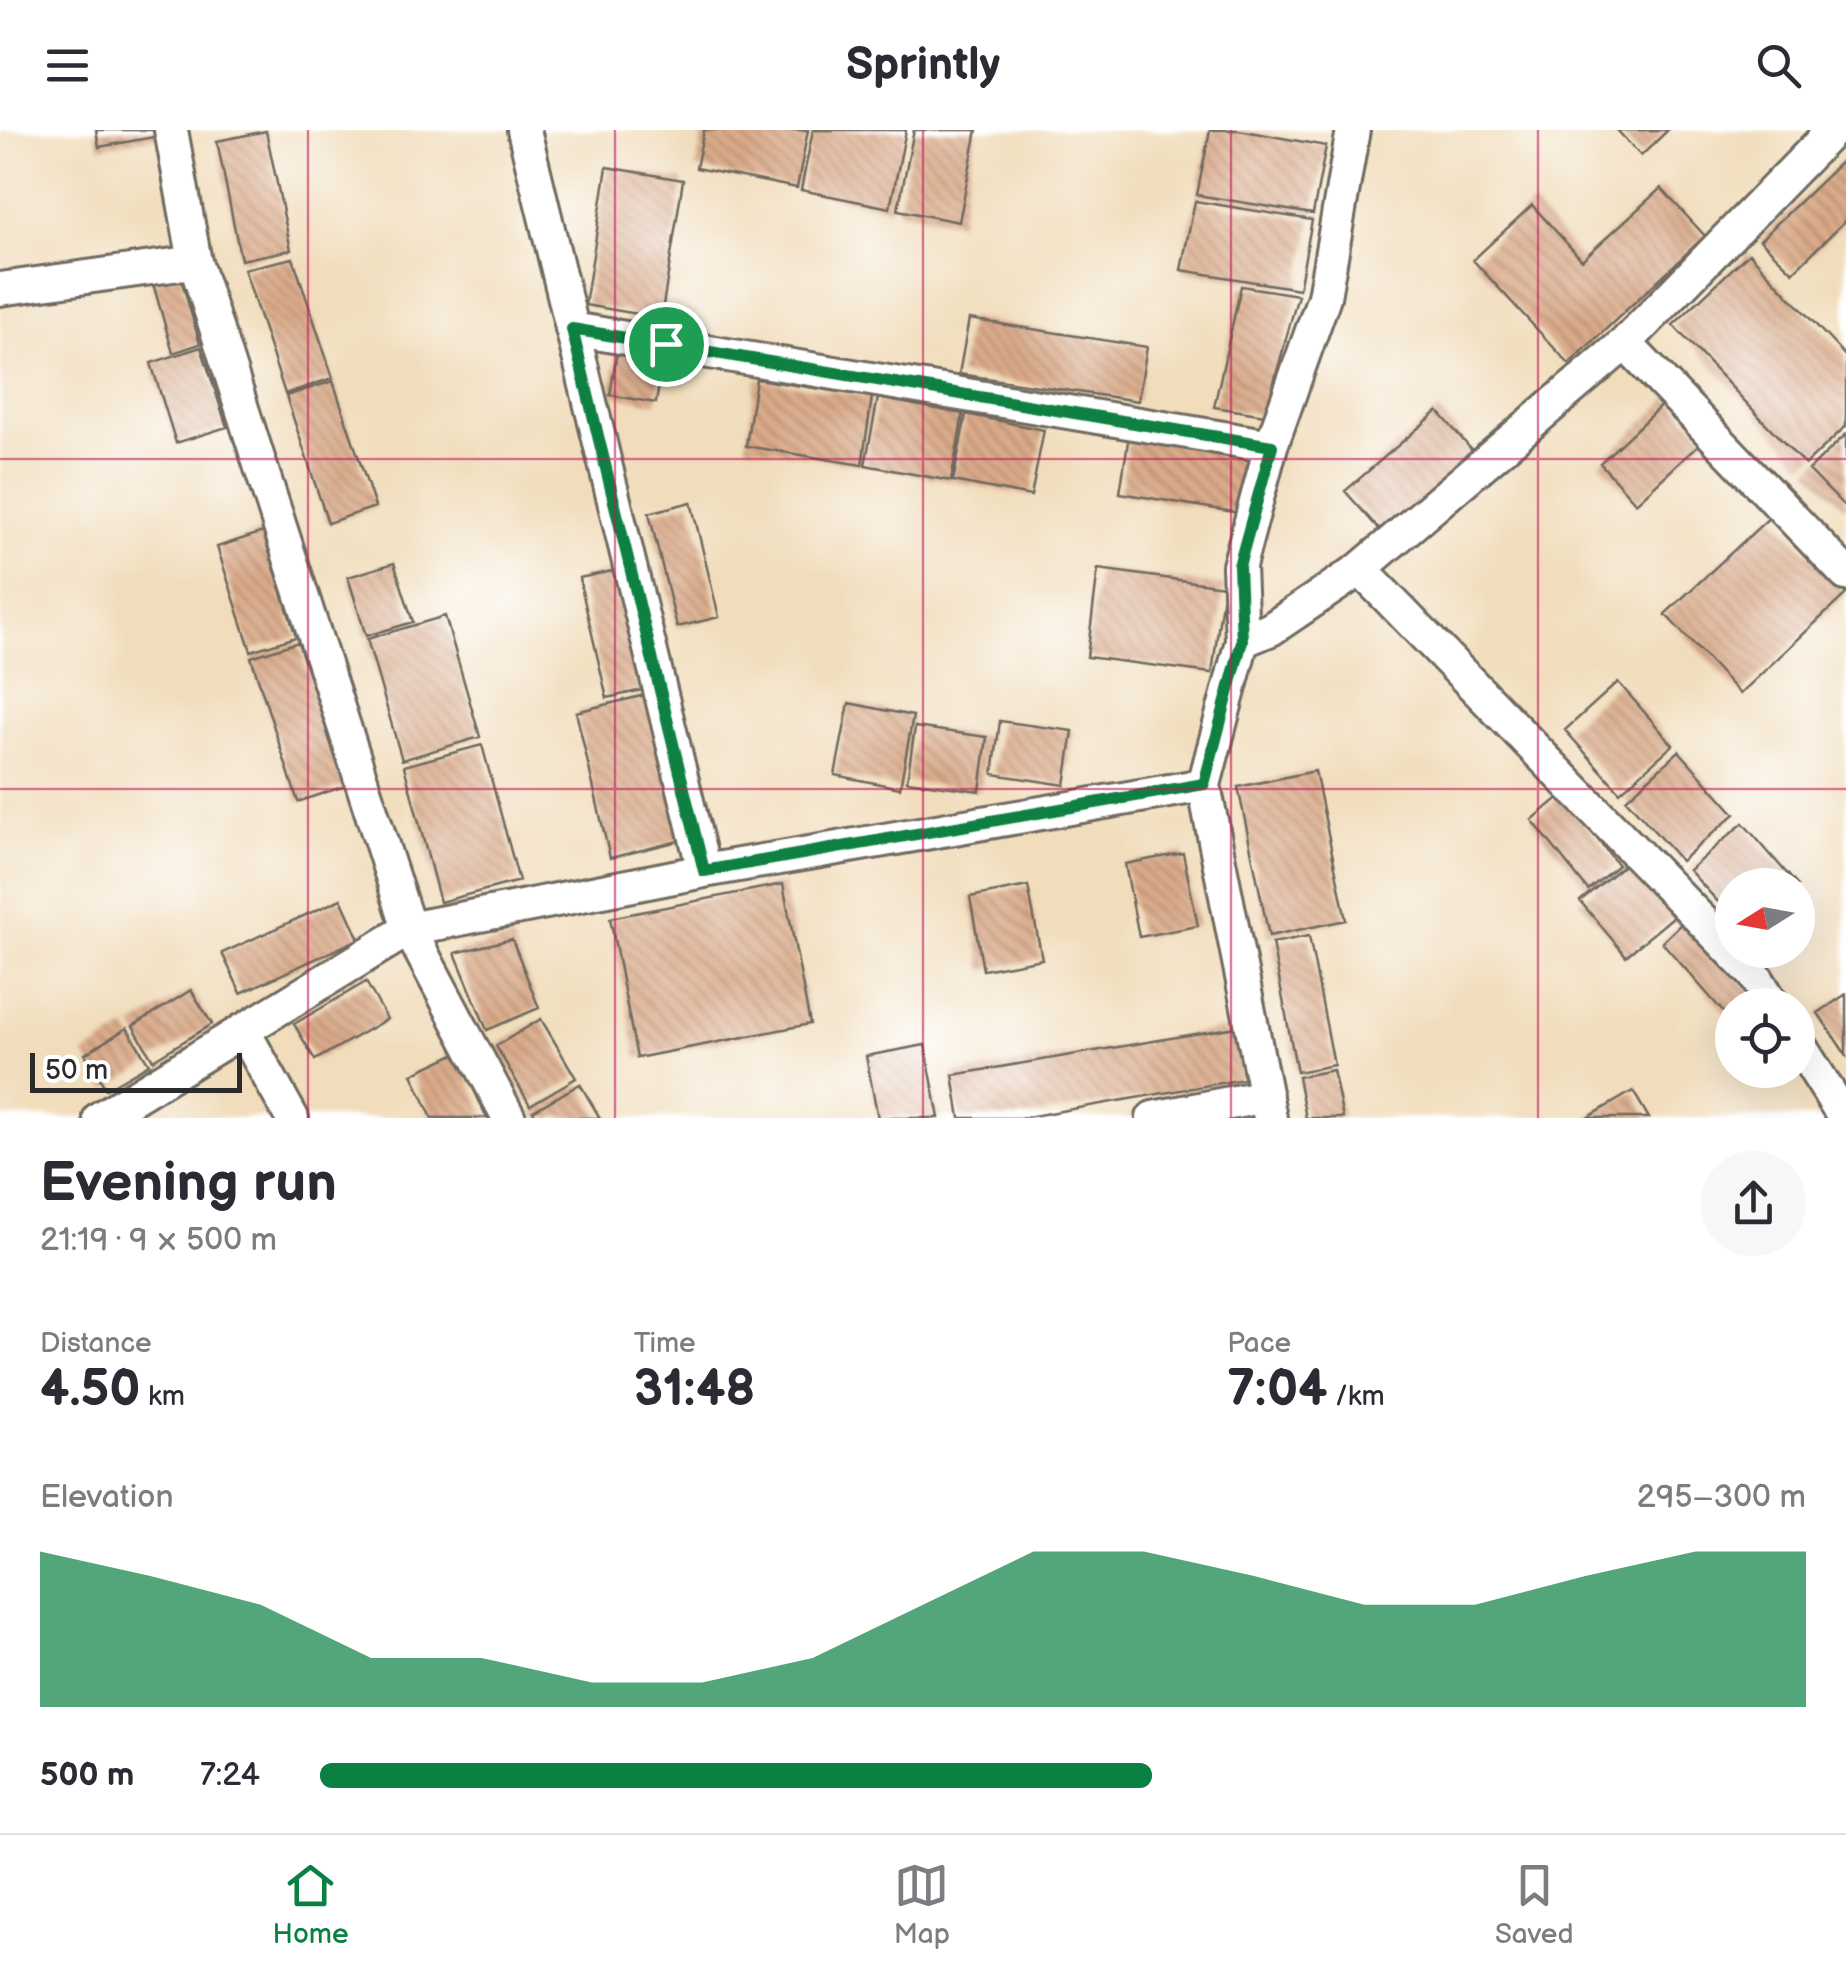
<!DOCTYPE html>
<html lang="en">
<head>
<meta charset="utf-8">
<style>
	body { margin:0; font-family:"Balsamiq Sans",sans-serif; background:#f7f7f7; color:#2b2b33; height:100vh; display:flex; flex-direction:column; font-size:38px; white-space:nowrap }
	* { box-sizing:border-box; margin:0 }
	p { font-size:32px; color:#7c7c81 }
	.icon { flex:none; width:55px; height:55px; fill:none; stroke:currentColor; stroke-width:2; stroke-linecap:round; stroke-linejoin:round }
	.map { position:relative; height:988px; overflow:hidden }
	.panel { display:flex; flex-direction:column; background:#fff; flex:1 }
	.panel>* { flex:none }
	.needle { width:65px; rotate:259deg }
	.tools { position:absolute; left:1715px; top:738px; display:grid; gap:20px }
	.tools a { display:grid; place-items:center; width:100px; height:100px; border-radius:50%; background:#fff; box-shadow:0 10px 40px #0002; font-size:50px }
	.scale { position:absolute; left:30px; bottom:25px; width:212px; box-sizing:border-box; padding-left:10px; border:5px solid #2b2b2b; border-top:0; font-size:28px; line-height:35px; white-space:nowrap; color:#2b2b2b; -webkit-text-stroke:8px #fff; paint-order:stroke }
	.pin { position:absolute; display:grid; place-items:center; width:85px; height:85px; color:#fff; margin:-42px; border:5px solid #fff; border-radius:50%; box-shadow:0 2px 10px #0007 }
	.round { display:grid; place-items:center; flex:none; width:105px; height:105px; border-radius:52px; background:#f7f7f7 }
	.summary { display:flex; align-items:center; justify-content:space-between; height:170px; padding:0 40px }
	h1 { font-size:55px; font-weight:600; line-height:75px }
	.stats { display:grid; grid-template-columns:repeat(3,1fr); gap:15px; height:170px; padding:10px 40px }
	.stats div { display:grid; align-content:center }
	.stats b { font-size:50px; font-weight:600 }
	.stats small { font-size:28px; font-weight:400 }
	.stats p { font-size:28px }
	.chart { height:280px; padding:20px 40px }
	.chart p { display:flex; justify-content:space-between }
	.chart svg { width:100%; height:180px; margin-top:10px; fill:#0b8043; opacity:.7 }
	ul { padding:0 40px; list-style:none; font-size:32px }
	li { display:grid; grid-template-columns:160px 120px 1fr; align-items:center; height:75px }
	li i { height:25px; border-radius:12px; background:#0b8043 }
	header { display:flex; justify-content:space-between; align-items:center; height:130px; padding:0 40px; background:#fff; font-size:45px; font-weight:600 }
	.tab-bar { display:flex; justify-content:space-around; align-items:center; height:140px; border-top:2px solid #e1e1e2; background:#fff; font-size:28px; color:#7c7c81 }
	.tab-bar a { display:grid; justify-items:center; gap:5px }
	.tab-bar .current { color:#0b8043 }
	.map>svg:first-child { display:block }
	.building { fill:url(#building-back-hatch) }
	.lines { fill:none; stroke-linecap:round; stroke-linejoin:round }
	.minor-casing { stroke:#70695e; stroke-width:38 }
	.minor { stroke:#fff; stroke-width:32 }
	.route-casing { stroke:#fff; stroke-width:20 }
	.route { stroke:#0b8043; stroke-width:12 }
	.grid { fill:none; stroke:#c2185b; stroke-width:2.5; stroke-opacity:0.55 }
</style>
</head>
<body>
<header><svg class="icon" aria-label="menu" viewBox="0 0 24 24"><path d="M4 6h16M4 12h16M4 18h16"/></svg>Sprintly<svg class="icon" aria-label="search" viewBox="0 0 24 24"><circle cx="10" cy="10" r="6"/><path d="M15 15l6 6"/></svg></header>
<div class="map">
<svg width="1846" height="988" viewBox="0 0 1846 988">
	<defs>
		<pattern id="building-back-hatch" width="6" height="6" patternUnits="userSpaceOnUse" patternTransform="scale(2.5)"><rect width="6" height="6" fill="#dbab8a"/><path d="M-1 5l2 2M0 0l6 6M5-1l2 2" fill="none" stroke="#b28b71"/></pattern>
	</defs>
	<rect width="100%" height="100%" fill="#fff"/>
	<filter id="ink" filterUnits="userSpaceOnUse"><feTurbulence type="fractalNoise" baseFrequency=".01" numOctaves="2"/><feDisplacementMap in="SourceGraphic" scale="20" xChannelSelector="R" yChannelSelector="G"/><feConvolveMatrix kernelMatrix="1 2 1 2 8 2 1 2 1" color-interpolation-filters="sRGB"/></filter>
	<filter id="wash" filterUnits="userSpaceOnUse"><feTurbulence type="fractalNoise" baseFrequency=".0048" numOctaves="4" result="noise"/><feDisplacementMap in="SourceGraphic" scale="40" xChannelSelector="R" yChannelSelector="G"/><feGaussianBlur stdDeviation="2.25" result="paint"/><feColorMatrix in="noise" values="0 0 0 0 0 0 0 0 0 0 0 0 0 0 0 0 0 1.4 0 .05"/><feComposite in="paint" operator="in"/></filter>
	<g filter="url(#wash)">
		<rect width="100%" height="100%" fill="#f1ddbc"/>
		<g id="blocks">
			<path class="building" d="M96,0h62l1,6 -60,11z
				M704,0h104l-11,58 -101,-20z
				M813,0h93l-16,78 -89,-18z
				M914,0h63l-18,92 -61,-12z
				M1210,0h29l87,16 -13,68 -116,-19z
				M1617,0h51l-27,26z
				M266,1l25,119 -50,10 -24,-119z
				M1846,27v63l-53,52 -33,-32z
				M607,37l76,13 -22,138 -76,-13z
				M1661,58l44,48 -136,128 -96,-104 59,-55 50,55z
				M1195,71l117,19 -13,69 -118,-19z
				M1749,123l97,104v69l-41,39 -132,-140z
				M293,128l40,120 -48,16 -41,-125z
				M180,145l20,69 -27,9 -21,-73z
				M1241,156l57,9 -33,120 -51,-8z
				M969,189l178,28 -9,54 -179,-27z
				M201,217l26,80 -51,16 -25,-80z
				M617,222l46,8 -7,43 -46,-8z
				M756,249l116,18 -10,68 -116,-19z
				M333,251l42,126 -47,16 -42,-127z
				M878,268l85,16 -12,67 -86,-16z
				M1669,268l37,40 -70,65 -36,-40z
				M1438,281l38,44 -92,80 -39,-44z
				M966,284l78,16 -13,66 -78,-15z
				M1846,304v74l-37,-38z
				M1129,305l126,22 -9,57 -126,-21z
				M691,372l28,115 -42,10 -28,-114z
				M1773,384l73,80 -106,100 -75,-80z
				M263,402l33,105 -45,14 -34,-104z
				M394,433l19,59 -47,14 -18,-59z
				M622,439l29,119 -44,10 -28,-120z
				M1098,439l126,17 -12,87 -125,-16z
				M445,486l35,121 -78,23 -35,-121z
				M298,512l47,144 -47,16 -47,-145z
				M1618,552l55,63 -53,47 -55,-62z
				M653,563l34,146 -77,19 -34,-146z
				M849,573l64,13 -13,72 -65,-13z
				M1000,591l73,10 -8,54 -72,-11z
				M915,597l72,10 -7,54 -73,-10z
				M482,615l37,136 -79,21 -36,-136z
				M1679,621l56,63 -54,47 -55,-62z
				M1315,641l31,149 -77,16 -31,-149z
				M1562,665l56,70 -30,25 -56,-70z
				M1743,693l54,62h-65v32l-43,-47z
				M1183,723l15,73 -59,11 -14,-73z
				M1627,732l46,55 -47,39 -46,-55z
				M783,754l27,140 -173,34 -27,-140z
				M1028,756l14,73 -59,11 -13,-73z
				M341,769l18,40 -118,54 -19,-40z
				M1686,789l73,81 -6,5h-21v17l-70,-80z
				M1309,806l25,129 -37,7 -25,-129z
				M512,809l27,69 -52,22 -32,-77z
				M366,852l21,37 -72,41 -21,-36z
				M191,860l21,34 -59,36 -20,-34z
				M1846,864v61l-28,-42z
				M541,889l35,59 -46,27 -34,-59z
				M1236,897l8,52 -223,39h-61l-7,-43z
				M127,898l22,36 -43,25 -21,-35z
				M925,915l14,73h-61l-12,-62z
				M457,923l30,65h-55l-20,-44z
				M1333,940l10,48h-37l-8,-41z
				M580,954l20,34h-63l-4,-7z
				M1633,961l16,27h-62z"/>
		</g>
	</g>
	<g filter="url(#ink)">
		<use href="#blocks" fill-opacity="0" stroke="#70695e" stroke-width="2.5"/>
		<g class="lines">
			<defs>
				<path id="minor" d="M171,0l24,132 214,667 100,189
					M524,0l180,741
					M0,159l195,-27
					M572,199l699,117
					M1625,213l221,231
					M1360,439l394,405 19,31
					M1242,511l29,-12 89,-60 265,-226 208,-213
					M243,900l49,88
					M1798,913l47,75
					M100,988l309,-189 295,-58 500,-86
					M1153,988l113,-22
					M1270,988l-66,-333 38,-144 -3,-75 32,-120 53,-149 29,-167"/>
			</defs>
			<use href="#minor" class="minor-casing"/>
			<use href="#minor" class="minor"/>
		</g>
	</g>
	<g class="lines" filter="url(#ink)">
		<defs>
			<path id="route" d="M572,199l700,117 -33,120 3,75 -38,143 -500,87z"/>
		</defs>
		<use href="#route" class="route-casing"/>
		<use href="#route" class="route"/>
	</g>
	<path class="grid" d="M308,0v988M615,0v988M923,0v988M1231,0v988M1538,0v988M0,329h1846M0,659h1846"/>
</svg>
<div class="tools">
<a><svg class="needle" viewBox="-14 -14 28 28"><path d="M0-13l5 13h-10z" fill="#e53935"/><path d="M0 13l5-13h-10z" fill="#7c7c81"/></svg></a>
<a><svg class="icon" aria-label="locate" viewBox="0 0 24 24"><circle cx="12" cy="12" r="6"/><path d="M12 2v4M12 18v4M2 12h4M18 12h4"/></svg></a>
</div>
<div class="scale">50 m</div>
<div class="pin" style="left:666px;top:214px;background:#1e9e55"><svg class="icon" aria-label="arrive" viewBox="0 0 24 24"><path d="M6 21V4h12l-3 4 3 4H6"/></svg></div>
</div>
<section class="panel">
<div class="summary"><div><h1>Evening run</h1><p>21:19 · 9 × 500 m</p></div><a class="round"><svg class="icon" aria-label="share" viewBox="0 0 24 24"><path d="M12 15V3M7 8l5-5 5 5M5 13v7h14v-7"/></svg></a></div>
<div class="stats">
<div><p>Distance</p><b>4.50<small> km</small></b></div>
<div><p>Time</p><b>31:48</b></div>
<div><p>Pace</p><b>7:04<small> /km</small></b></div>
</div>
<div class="chart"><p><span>Elevation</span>295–300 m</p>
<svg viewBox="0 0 160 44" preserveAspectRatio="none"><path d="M0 44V6L10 12L20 19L30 32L40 32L50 38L60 38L70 32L80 19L90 6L100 6L110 12L120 19L130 19L140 12L150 6L160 6V44z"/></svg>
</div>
<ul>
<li><b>500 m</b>7:24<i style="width:56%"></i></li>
</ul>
</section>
<nav class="tab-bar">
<a class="current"><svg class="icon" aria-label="home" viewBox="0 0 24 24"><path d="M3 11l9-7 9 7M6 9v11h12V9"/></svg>Home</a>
<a><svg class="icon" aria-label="map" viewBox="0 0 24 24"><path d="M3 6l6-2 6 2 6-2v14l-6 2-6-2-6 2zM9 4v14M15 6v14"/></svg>Map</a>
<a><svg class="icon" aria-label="saved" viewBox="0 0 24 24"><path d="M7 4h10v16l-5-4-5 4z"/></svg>Saved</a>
</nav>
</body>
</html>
